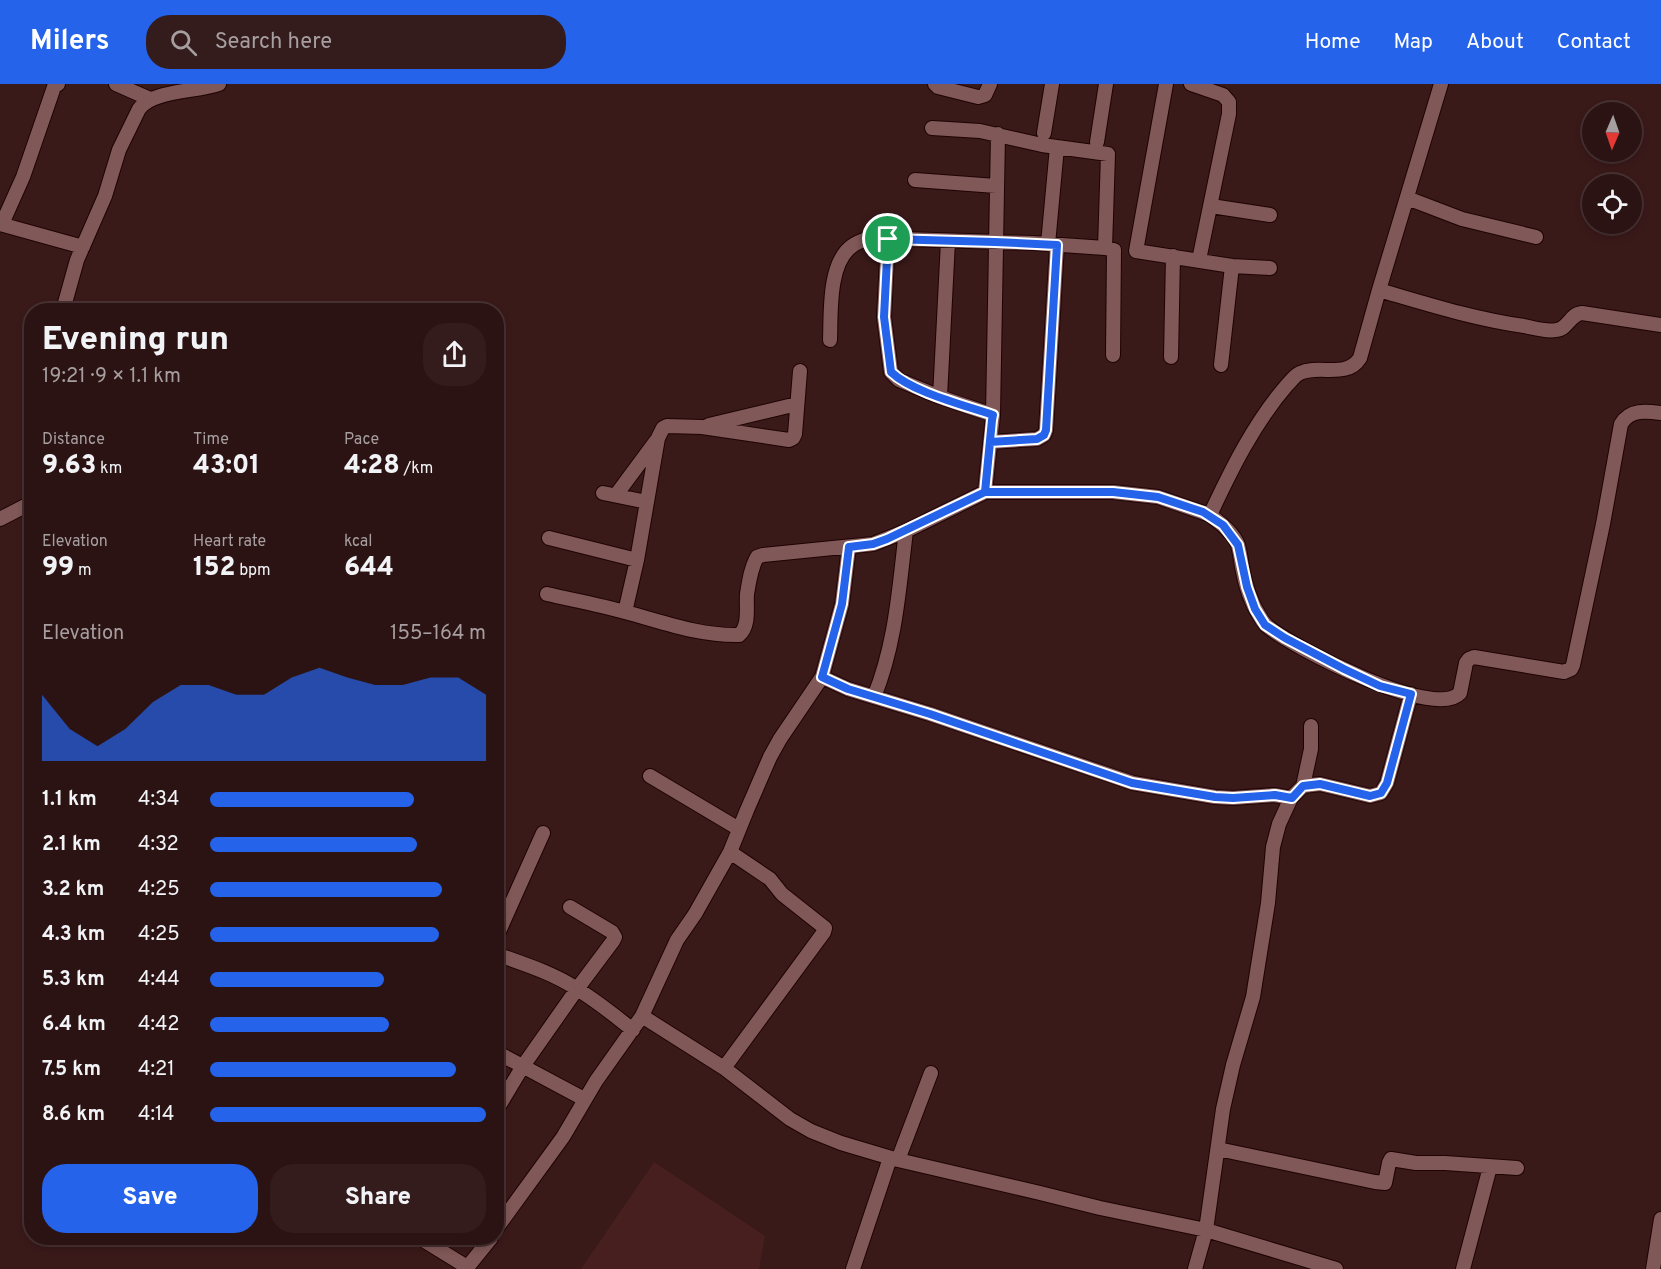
<!DOCTYPE html>
<html lang="en">
<head>
<meta charset="utf-8">
<style>
	body { margin:0; font-family:Overpass,sans-serif; background:#341c1c; color:#f1f3f6; height:100vh; display:flex; flex-direction:column; font-size:22px; white-space:nowrap }
	* { box-sizing:border-box; margin:0 }
	p { font-size:20px; color:#a69ea0 }
	.icon { flex:none; width:33px; height:33px; fill:none; stroke:currentColor; stroke-width:2; stroke-linecap:round; stroke-linejoin:round }
	.map { position:relative; flex:1; overflow:hidden }
	.panel { position:absolute; left:24px; top:219px; width:480px; height:942px; display:flex; flex-direction:column; background:#2c1313; border-radius:24px; box-shadow:0 3px 9px #0003,0 0 0 2px #483233 }
	.panel>* { flex:none }
	.needle { width:39px; rotate:182deg }
	.tools { position:absolute; left:1582px; top:18px; display:grid; gap:12px }
	.tools a { display:grid; place-items:center; width:60px; height:60px; border-radius:50%; background:#2c1313; box-shadow:0 3px 9px #0003,0 0 0 2px #483233; font-size:30px }
	.pin { position:absolute; display:grid; place-items:center; width:51px; height:51px; color:#fff; margin:-26px; border:3px solid #fff; border-radius:50%; box-shadow:0 2px 6px #0007 }
	.round { display:grid; place-items:center; flex:none; width:63px; height:63px; border-radius:24px; background:#341c1c }
	.head { display:flex; align-items:center; justify-content:space-between; height:102px; padding:0 18px }
	h1 { font-size:33px; font-weight:800; line-height:45px }
	.stats { display:grid; grid-template-columns:repeat(3,1fr); gap:9px; height:102px; padding:6px 18px }
	.stats div { display:grid; align-content:center }
	.stats b { font-size:26px; font-weight:800 }
	.stats small { font-size:16px; font-weight:400 }
	.stats p { font-size:16px }
	.chart { height:168px; padding:12px 18px }
	.chart p { display:flex; justify-content:space-between }
	.chart svg { width:100%; height:108px; margin-top:6px; fill:#2563eb; opacity:.7 }
	.action { display:flex; gap:12px; margin-top:auto; padding:12px 18px }
	.action a { flex:1; height:69px; border-radius:24px; background:#2563eb; color:#fff; font-size:24px; font-weight:800; line-height:69px; text-align:center }
	.action a+a { background:#341c1c; color:#f1f3f6 }
	ul { padding:0 18px; list-style:none; font-size:20px }
	li { display:grid; grid-template-columns:96px 72px 1fr; align-items:center; height:45px }
	li i { height:15px; border-radius:8px; background:#2563eb }
	header { display:flex; align-items:center; gap:36px; box-sizing:border-box; height:84px; padding:0 30px; background:#2563eb; color:#fff }
	header strong { font-size:28px }
	nav { display:flex; gap:33px; margin-inline-start:auto; font-size:21px }
	.search { width:420px; height:54px; background:#341c1c; display:flex; align-items:center; gap:15px; box-sizing:border-box; padding:0 21px; border-radius:24px; color:#a69ea0; font-size:22px }
	.map>svg:first-child { display:block }
	.built { fill:#471f1f }
	.lines { fill:none; stroke-linecap:round; stroke-linejoin:round }
	.street-casing { stroke:#1f0304; stroke-width:16 }
	.street { stroke:#7f5857; stroke-width:14 }
	.route-casing { stroke:#fff; stroke-width:12 }
	.route { stroke:#2563eb; stroke-width:8 }
</style>
</head>
<body>
<header>
<strong>Milers</strong>
<div class="search"><svg class="icon" aria-label="search" viewBox="0 0 24 24"><circle cx="10" cy="10" r="6"/><path d="M15 15l6 6"/></svg>Search here</div>
<nav><a>Home</a><a>Map</a><a>About</a><a>Contact</a></nav>
</header>
<div class="map">
<svg width="1661" height="1185" viewBox="0 0 1661 1185">
	<rect width="100%" height="100%" fill="#3a1919"/>
	<path class="built" d="M654,1078l111,74 -6,33h-178z"/>
	<g class="lines">
		<defs>
			<path id="street" d="M116,0l34,15
				M935,0l3,3 40,10 7,-2 5,-11
				M1166,0l-30,167 96,15 38,2
				M1191,0l32,11 6,7v12l-30,146
				M932,44l48,3 62,14 66,9 -3,94
				M1044,49l8,-49
				M1097,58l9,-58
				M915,96l81,6
				M1407,114l55,21 74,18
				M1211,122l59,9
				M0,140l83,23
				M2,140l21,-47 31,-90 4,-3
				M888,155l-4,78 7,55 8,8 41,17 53,18
				M1048,160l9,-97
				M1379,206c48,14 95,29 145,36 10,2 22,6 32,4 12,-1 14,-16 26,-17l79,12
				M63,226l14,-50 28,-64 14,-46 20,-41c13,-19 58,-17 80,-25
				M830,256c1,-27 -2,-77 22,-94 5,-4 12,-6 18,-8l163,5 72,5 9,2 -1,105
				M1171,273l2,-101
				M1221,281l11,-99
				M940,313l8,-156
				M709,341l88,-21
				M990,358l47,-3 7,-4 2,-5 11,-185
				M985,408l8,-77 5,-281
				M603,409l44,9
				M616,411l40,-54
				M1210,431c10,8 23,17 28,30 2,7 3,15 4,22 3,17 8,34 17,48 2,4 5,8 8,11 25,21 168,95 193,67l6,-30 3,-4 5,-2 90,15 7,-3 2,-4 30,-141 18,-100c9,-15 25,-13 40,-11
				M0,435l27,-14 5,-5
				M549,454l88,22
				M547,510c26,6 52,11 78,18 38,10 74,24 114,23 11,-9 7,-28 8,-41 2,-13 4,-26 10,-37l6,-2 110,-11 33,-13 79,-39h128l45,5 52,18c21,-45 44,-92 77,-130 4,-4 8,-10 13,-12 19,-9 47,6 60,-15l19,-68 62,-206
				M625,528l12,-52 21,-122 5,-10 4,-2 35,1 87,13 4,-2 2,-4 5,-63
				M822,593l26,12 82,25 203,69 82,14 18,1 41,-3 17,3
				M874,613c22,-54 25,-109 32,-166
				M650,692l89,53
				M1303,702l8,-37v-23
				M496,854l47,-105
				M496,870c28,10 57,19 81,35 20,12 38,27 56,41
				M642,932l82,52 66,51 21,12 30,12 57,17 142,33 60,15 106,22 130,39
				M496,968l88,47
				M724,984l100,-136 1,-4 -43,-34 -12,-15 -40,-27
				M496,1027l27,-45 54,-77 36,-48 2,-4 -3,-5 -42,-25
				M1218,1065l157,33 10,1 4,-20 2,-4 25,4h29l72,5
				M898,1076l33,-87
				M496,1145l67,-92 33,-56 46,-65 35,-76 18,-26 35,-62 17,-42 23,-53 10,-18 42,-62 20,-73 7,-57
				M420,1154l47,29
				M466,1185l25,-31
				M853,1185l37,-111
				M1195,1185l11,-39 17,-121 10,-44 20,-68 15,-94 5,-56 6,-23 12,-26 12,-12 17,-2 50,12 11,-3 6,-10 24,-89
				M1463,1185l27,-102
				M1653,1185l8,-50"/>
		</defs>
		<use href="#street" class="street-casing"/>
		<use href="#street" class="street"/>
	</g>
	<g class="lines">
		<defs>
			<path id="route" d="M888,155l-4,78 7,55c21,20 73,33 102,43l-1,5 -7,72 -98,47 -14,5 -24,3 -7,57 -20,73 26,12 82,25 202,69 83,14 18,1 42,-3 17,3 11,-12 17,-2 50,12 11,-3 6,-10 24,-89 -31,-8 -36,-17 -59,-31 -20,-13 -10,-16 -8,-22 -9,-42 -15,-20 -20,-13 -45,-15 -45,-5h-128l5,-50 47,-3 7,-4 2,-5 11,-185 -62,-3 -107,-3"/>
		</defs>
		<use href="#route" class="route-casing"/>
		<use href="#route" class="route"/>
	</g>
</svg>
<div class="tools">
<a><svg class="needle" viewBox="-14 -14 28 28"><path d="M0-13l5 13h-10z" fill="#e53935"/><path d="M0 13l5-13h-10z" fill="#a69ea0"/></svg></a>
<a><svg class="icon" aria-label="locate" viewBox="0 0 24 24"><circle cx="12" cy="12" r="6"/><path d="M12 2v4M12 18v4M2 12h4M18 12h4"/></svg></a>
</div>
<div class="pin" style="left:888px;top:155px;background:#1e9e55"><svg class="icon" aria-label="arrive" viewBox="0 0 24 24"><path d="M6 21V4h12l-3 4 3 4H6"/></svg></div>
<section class="panel">
<div class="head"><div><h1>Evening run</h1><p>19:21 · 9 × 1.1 km</p></div><a class="round"><svg class="icon" aria-label="share" viewBox="0 0 24 24"><path d="M12 15V3M7 8l5-5 5 5M5 13v7h14v-7"/></svg></a></div>
<div class="stats">
<div><p>Distance</p><b>9.63<small> km</small></b></div>
<div><p>Time</p><b>43:01</b></div>
<div><p>Pace</p><b>4:28<small> /km</small></b></div>
</div>
<div class="stats">
<div><p>Elevation</p><b>99<small> m</small></b></div>
<div><p>Heart rate</p><b>152<small> bpm</small></b></div>
<div><p>kcal</p><b>644</b></div>
</div>
<div class="chart"><p><span>Elevation</span>155–164 m</p>
<svg viewBox="0 0 160 44" preserveAspectRatio="none"><path d="M0 44V17L10 31L20 38L30 31L40 20L50 13L60 13L70 17L80 17L90 10L100 6L110 10L120 13L130 13L140 10L150 10L160 17V44z"/></svg>
</div>
<ul>
<li><b>1.1 km</b>4:34<i style="width:74%"></i></li>
<li><b>2.1 km</b>4:32<i style="width:75%"></i></li>
<li><b>3.2 km</b>4:25<i style="width:84%"></i></li>
<li><b>4.3 km</b>4:25<i style="width:83%"></i></li>
<li><b>5.3 km</b>4:44<i style="width:63%"></i></li>
<li><b>6.4 km</b>4:42<i style="width:65%"></i></li>
<li><b>7.5 km</b>4:21<i style="width:89%"></i></li>
<li><b>8.6 km</b>4:14<i style="width:100%"></i></li>
</ul>
<div class="action"><a>Save</a><a>Share</a></div>
</section>
</div>
</body>
</html>
